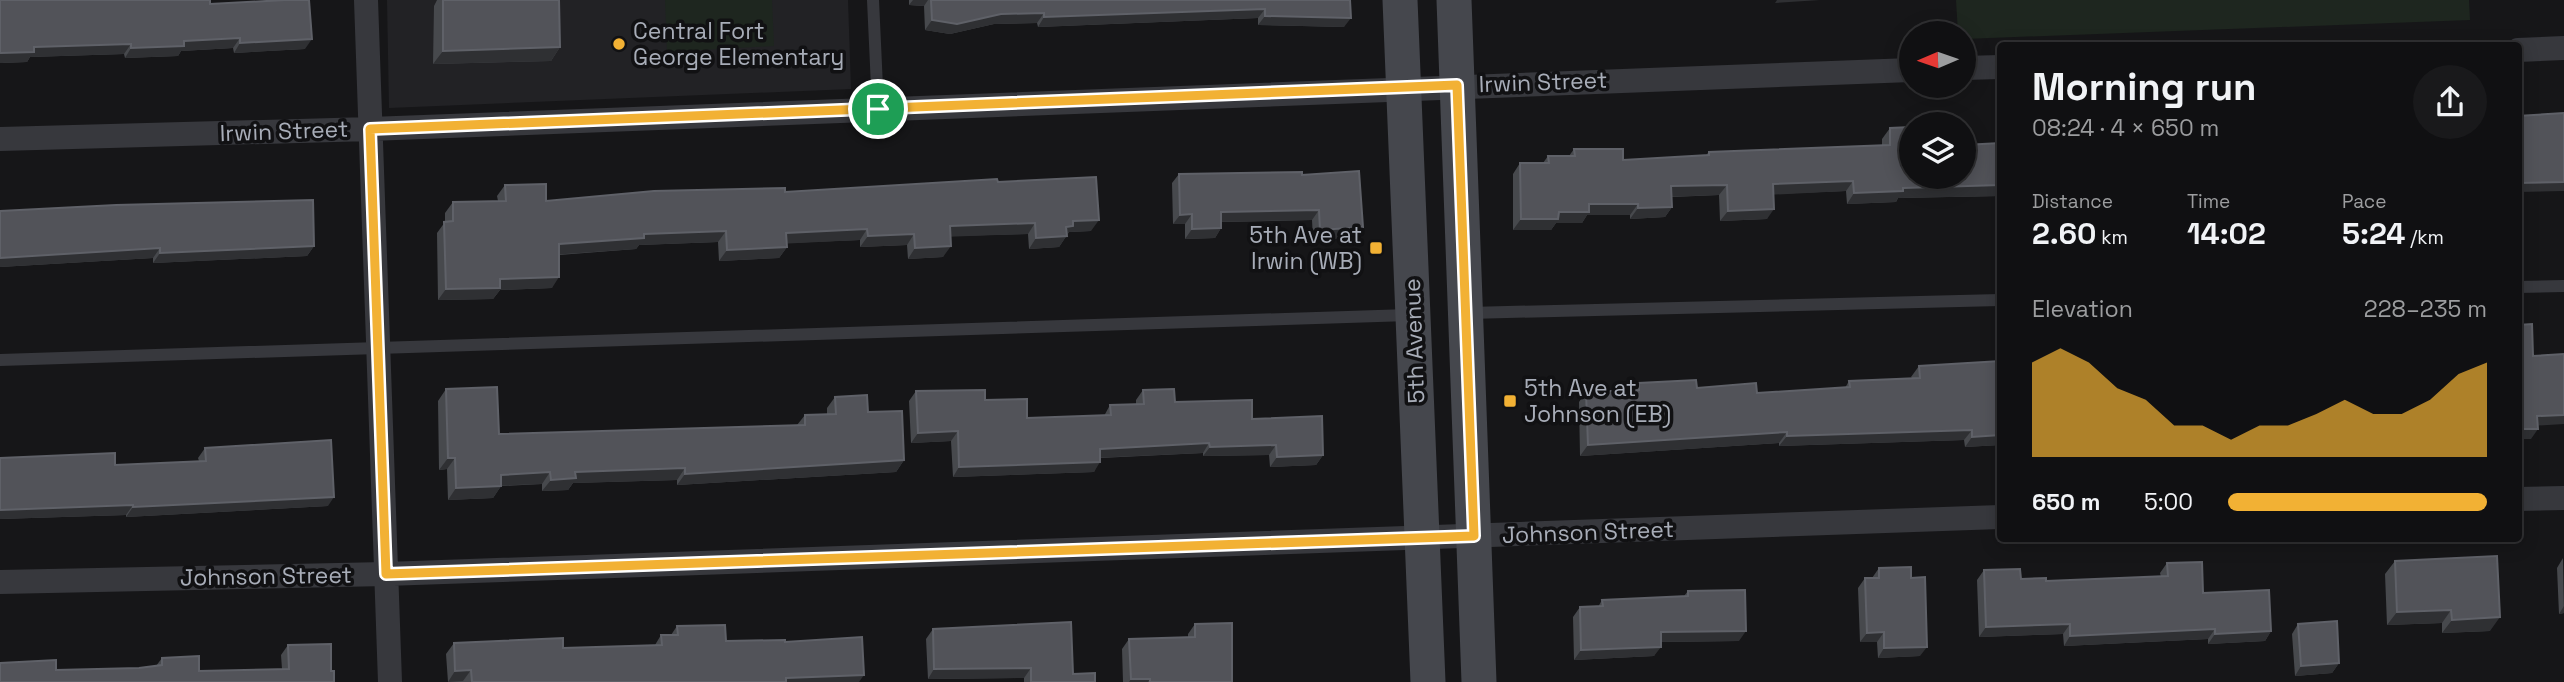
<!DOCTYPE html>
<html lang="en">
<head>
<meta charset="utf-8">
<style>
	body { margin:0; font-family:"Space Grotesk",sans-serif; background:#19191b; color:#f1f3f6; height:100vh; display:flex; flex-direction:column; font-size:26px; white-space:nowrap }
	* { box-sizing:border-box; margin:0 }
	p { font-size:23px; color:#9c9d9f }
	.icon { flex:none; width:38px; height:38px; fill:none; stroke:currentColor; stroke-width:2; stroke-linecap:round; stroke-linejoin:round }
	.map { position:relative; flex:1; overflow:hidden }
	.details { position:absolute; left:1997px; top:42px; width:525px; height:500px; display:flex; flex-direction:column; background:#101012; border-radius:7px; box-shadow:0 4px 18px #0003,0 0 0 2px #303032 }
	.details>* { flex:none }
	.needle { width:46px; rotate:268deg }
	.fabs { position:absolute; left:1899px; top:21px; display:grid; gap:14px }
	.fabs a { display:grid; place-items:center; width:77px; height:77px; border-radius:50%; background:#101012; box-shadow:0 4px 18px #0003,0 0 0 2px #303032; font-size:35px }
	.pin { position:absolute; display:grid; place-items:center; width:60px; height:60px; color:#fff; margin:-30px; border:4px solid #fff; border-radius:50%; box-shadow:0 2px 7px #0007 }
	.round { display:grid; place-items:center; flex:none; width:74px; height:74px; border-radius:37px; background:#19191b }
	.headline { display:flex; align-items:center; justify-content:space-between; height:119px; padding:0 35px }
	h1 { font-size:38px; font-weight:800; line-height:52px }
	.stats { display:grid; grid-template-columns:repeat(3,1fr); gap:10px; height:119px; padding:7px 35px }
	.stats div { display:grid; align-content:center }
	.stats b { font-size:30px; font-weight:800 }
	.stats small { font-size:19px; font-weight:400 }
	.stats p { font-size:19px }
	.chart { height:196px; padding:14px 35px }
	.chart p { display:flex; justify-content:space-between }
	.chart svg { width:100%; height:126px; margin-top:7px; fill:#f2b134; opacity:.7 }
	ul { padding:0 35px; list-style:none; font-size:23px }
	li { display:grid; grid-template-columns:112px 84px 1fr; align-items:center; height:52px }
	li i { height:18px; border-radius:9px; background:#f2b134 }
	.map>svg:first-child { display:block }
	.built { fill:#222225 }
	.green { fill:#1e261f }
	.lines { fill:none; stroke-linecap:round; stroke-linejoin:round }
	.lane { stroke:#37383d; stroke-width:12 }
	.street { stroke:#37383d; stroke-width:24 }
	.secondary { stroke:#45474d; stroke-width:35 }
	.wall { fill:#47494d }
	.shaded-wall { fill:#2f3033 }
	.building { fill:#525359; stroke:#5f6168; stroke-width:2 }
	.route-casing { stroke:#fff; stroke-width:14 }
	.route { stroke:#f2b134; stroke-width:9 }
	.poi-dot { fill:#f2b134; stroke:#111113; stroke-width:2.5 }
	.labels { text-anchor:middle; stroke-width:7; stroke-linejoin:round; paint-order:stroke }
	.poi-label { font-size:23px; fill:#a8adb8; stroke:#111113; text-anchor:start }
	.street-label { font-size:23px; fill:#a8adb8; stroke:#111113 }
</style>
</head>
<body>
<div class="map">
<svg width="2564" height="682" viewBox="0 0 2564 682">
	<rect width="100%" height="100%" fill="#161618"/>
	<path class="built" d="M387,0h461l3,89 -462,19z"/>
	<path class="green" d="M665,0h107l2,46 -107,6z
		M1956,0h513l1,20 -506,19v-6h-6z"/>
	<g class="lines">
		<path class="lane" d="M873,0l5,109
			M2518,287l46,-1
			M1469,313l531,-13
			M0,360l1409,-45"/>
		<path class="street" d="M366,0l24,682
			M2518,50l46,-2
			M1964,68l36,-1
			M0,139l370,-10 1541,-59
			M2518,499l46,-1
			M0,582l386,-8 1614,-57"/>
		<path class="secondary" d="M1400,0l28,682
			M1454,0l25,682"/>
	</g>
	<path class="wall" d="M437,0h122l1,47 -9,14 -118,3 1,-58z
		M909,0h441l-6,27 -86,-2v-7l-220,9 -1,-4 -43,1 -44,10 -25,-4 -1,-24 -15,-1z
		M210,4l95,45 -71,4 -1,-5 -52,3 -3,5 -53,2 -1,-4 -94,3 -3,5 -27,1z
		M1890,128l21,49 89,-34v53l-102,2 -2,4 -49,2 -1,-13 -72,3 -7,25 -47,2 -1,-26 -47,2v10l-7,10 -35,2v-4h-43l-5,8h-26l-5,7h-38v-56l7,-11h23l5,-7h21l5,-7 49,11 83,-5 3,-3 173,-6v-7z
		M1179,174l123,1 61,52 -7,10 -43,3 -1,-20 -91,2v6l-6,10 -30,1v-15h-12l-1,-41z
		M998,182l93,49 -22,1 -10,15 -30,2 -1,-15 -77,2 -8,21 -35,2 -1,-14 -47,2v-7l-73,3v4l-8,11 -60,3 -1,-19 -79,3 -3,4 -77,6 -7,33 -52,2 -7,9 -55,1 -1,-67 8,-11v-9l8,-11 45,-1 -1,-5 8,-11 41,16 239,-9z
		M0,211l314,35 -7,10 -154,7v-5l-153,9z
		M2000,361v84l-35,2 -1,-7 -185,6v-3l-199,13 -1,-54 7,-10 48,-2 5,-7 118,10 88,-5 4,-7 63,-3 -1,-1 8,-11z
		M446,389l53,45 298,-9 8,-10 22,-1v-6l8,-11 33,15 36,48 -8,12 -219,13v-5l-104,3 -5,7 -26,1v-7l-41,2 -8,12 -45,2 -1,-31 -8,1 -1,-69z
		M1143,390l32,12 77,17 71,36 -7,10 -46,2 -1,-12 -66,1v-3l-103,5 -6,14 -141,5 -2,-36 -40,2 -2,-42 7,-10 69,9 42,18 77,-2 6,-11 26,-1v-4z
		M205,448l123,58 -202,11v-2l-126,4v-61l115,7 84,-4 -1,-3z
		M2563,558l1,55 -5,1 -2,-46z
		M2395,561l95,70 -48,2v-10l-55,2 -2,-51z
		M2167,563l36,30 68,38 -6,10 -57,3v-5l-144,7 -1,-12 -84,3 -2,-57 7,-10 37,9 25,2 115,-4 -1,-4z
		M1879,568l32,10 9,78 -42,2 -1,-16h-17l-2,-54 7,-10h7z
		M1688,591l51,50 -78,1 -7,14 -80,4 -1,-43 7,-10h18l4,-7 82,-4z
		M1195,624l37,58h-109l-1,-33 7,-10 59,-2v-3z
		M2298,624l41,39 -7,10 -37,3 -3,-42z
		M677,626l49,15 59,1 74,40h-411l-2,-28 8,-11 109,5 92,-3 6,-10h10z
		M933,629l140,45 22,8h-71v-4l-96,1 -2,-40z
		M288,645l43,26 3,11 -278,-12 83,-2 17,-2 6,-8 37,13 83,-2 -1,-14z"/>
	<path class="shaded-wall" d="M913,0h15l-4,6 -15,-1z
		M1777,0h43l-45,3z
		M1265,9l-7,9 -220,9 6,-10z
		M1044,13l-7,10 -43,1 -44,10 -25,-4 7,-10 69,-6z
		M1265,16l86,2 -7,9 -86,-2z
		M240,38l-7,10 -52,3 -3,5 -53,2 6,-10 53,-7z
		M312,39l-7,10 -71,4 6,-10z
		M131,44l-7,10 -94,3 -3,5 -27,1v-10l34,-6z
		M560,47l-9,14 -118,3 10,-13z
		M1853,181l-7,10 -80,4 7,-11z
		M2564,182v9l-46,1v-9z
		M1727,185l-8,10 -55,2 7,-11z
		M2000,185v11l-102,2 -2,4 -49,2 7,-11 49,-5z
		M1589,204h49l-8,11h-43l-5,8h-26l-5,7h-38l8,-11z
		M1672,207l-7,10 -35,2 8,-11z
		M1774,209l-7,10 -47,2 8,-10z
		M1319,210l-7,10 -98,2 7,-10z
		M1192,214l-7,10h-12l7,-9z
		M1099,220l-8,11 -22,1 -10,15 -30,2 7,-11 37,-17z
		M1035,223l-7,11 -86,3 8,-11z
		M1363,227l-7,10 -43,3 7,-10z
		M1221,228l-6,10 -30,1 7,-10z
		M867,229l-7,11 -82,4 8,-11z
		M726,231l-8,11 -79,3 -3,4 -85,6 8,-11 85,-10z
		M914,234l-7,11 -47,2 8,-11z
		M314,246l-7,10 -154,7 7,-10z
		M951,246l-8,11 -35,2 7,-11z
		M787,247l-8,11 -60,3 8,-11z
		M160,248l-7,10 -153,9v-9z
		M559,277l-7,11 -52,2 -7,9 -55,1 8,-11 54,-10z
		M2564,415v9l-33,2 6,-10z
		M2518,429h20l-7,10h-13z
		M1972,430l-8,10 -185,6 8,-10z
		M958,431l-7,10 -40,2 7,-10z
		M1787,432l-8,11 -199,13 8,-11z
		M2000,435v10l-35,2 7,-10z
		M1209,443l-6,10 -110,5 7,-9z
		M1276,445l-7,10 -66,1 7,-9z
		M1323,455l-7,10 -46,2 7,-10z
		M448,458h7l-8,11 -8,1z
		M904,460l-8,12 -219,13 8,-11z
		M1100,462l-6,10 -141,5 6,-10z
		M685,468l-8,12 -104,3 -5,7 -26,1 9,-11 24,-8z
		M550,472l-8,12 -50,2 9,-11z
		M501,486l-8,12 -45,2 8,-12z
		M334,497l-6,9 -202,11 7,-10z
		M133,505l-7,10 -126,4v-9z
		M2564,606v7l-5,1z
		M2451,610l-9,13 -55,2 10,-13z
		M2500,617l-10,14 -48,2 10,-13z
		M2070,624l-7,10 -84,3 7,-10z
		M2215,629l-7,10 -144,7 6,-10z
		M1746,631l-7,10 -85,1 7,-10z
		M2271,631l-6,10 -57,3 7,-10z
		M1884,632l-7,10h-17l7,-9z
		M1661,647l-7,9 -80,4 7,-10z
		M1927,647l-7,9 -42,2 6,-10z
		M2339,663l-7,10 -37,3 6,-10z
		M1031,668l-7,10 -96,1 6,-10z
		M471,670l-8,11 -15,1 7,-11z
		M864,675l-5,7h-76l3,-4z
		M1131,679h19l-2,3h-19z"/>
	<path class="building" d="M0,0h210v4l75,-4h24l3,39 -72,4v-5l-56,3v5l-53,2v-4l-97,3v5l-34,1z
		M443,0h116l1,47 -117,4z
		M931,0h419l1,18 -86,-2v-7l-221,8v-4l-43,1 -44,10 -25,-4z
		M2564,113v69l-46,1v-67z
		M1911,127v50h53v-32l36,-2v42l-97,3v3l-49,2 -1,-12 -80,3 1,25 -46,2 -1,-26 -56,1 1,21 -34,1v-4h-49v8h-30l-1,7h-37l-1,-56h29l-1,-7h27l-1,-7h49v11l86,-5v-3l181,-7v-17z
		M1359,171l4,56 -43,3 -1,-20 -98,2v16l-29,1v-15l-12,1 -1,-41 123,-2v3z
		M1096,177l3,43 -26,1v5l-7,1 1,9 -31,2 -1,-15 -85,3 1,20 -36,2 -1,-14 -46,2 -1,-7 -81,4 1,14 -60,3 -1,-19 -82,3v4l-85,6v33l-59,2v9l-54,1 -2,-67 9,-1v-19l53,-1 -1,-16 41,-1v17l108,-10 131,-3v4l212,-13 1,3z
		M313,200l1,46 -154,7v-5l-160,10v-47l116,-6z
		M2532,324l1,32 31,-2v61l-27,1 1,13h-20v-104z
		M2000,361v74l-28,2v-7l-185,6v-4l-199,13 -2,-53 53,-2v-7l57,-3 1,8 59,-5 1,10 93,-6 -1,-6 71,-3 -1,-12z
		M497,387l2,47 306,-9v-10l31,-1 -1,-17 32,-2 1,17 34,-1 2,49 -219,14v-6l-110,4 1,6 -25,2 -1,-8 -49,3v11l-45,2 -1,-30h-7l-2,-69z
		M1174,389l1,13 77,-2v19l70,-3 1,39 -46,2 -1,-12 -66,2 -1,-4 -109,6v13l-141,5 -1,-36 -40,2 -2,-42 69,-1v10l42,-1v19l84,-3 -1,-10 34,-1 -1,-14z
		M331,440l3,57 -201,10v-2l-133,5v-52l115,-5v12l91,-4 -1,-13z
		M2497,556l3,61 -48,3 -1,-10 -54,2 -2,-51z
		M2202,562l1,31 66,-3 2,41 -56,3v-5l-145,7v-12l-84,3 -2,-57 36,-1 1,10 25,-1v3l122,-5 -1,-13z
		M1911,567v11l14,-1 2,70 -43,1v-16l-17,1 -2,-55h14v-10z
		M1745,590l1,41 -85,1v15l-80,3 -1,-43 23,-1 -1,-6 86,-4v-5z
		M2337,621l2,42 -38,3 -3,-42z
		M1071,622l2,52 22,-1v9h-64v-14l-97,1 -1,-40z
		M1232,623v59h-82v-3h-19l-2,-40 66,-2v-13z
		M725,625l1,16 59,-1v2l77,-5 2,38 -78,3v4h-314l-1,-12 -16,1 -1,-28 109,-5v10l99,-3 -1,-10h17l-1,-9z
		M331,644v27h3v11h-334v-19l56,-3v10l83,-2 23,-3v-7l37,-2v15l90,-2 -1,-24z"/>
	<g class="lines">
		<defs>
			<path id="route" d="M1457,85l17,451 -1088,38 -16,-445z"/>
		</defs>
		<use href="#route" class="route-casing"/>
		<use href="#route" class="route"/>
	</g>
	<g class="poi-dot">
		<circle cx="619" cy="44" r="7"/>
		<rect x="1369" y="241" width="14" height="14" rx="3.5"/>
		<rect x="1503" y="394" width="14" height="14" rx="3.5"/>
	</g>
	<g class="labels">
		<g class="poi-label">
			<text x="633" y="39">Central Fort<tspan x="633" dy="26">George Elementary</tspan></text>
			<text x="1362" y="243" text-anchor="end">5th Ave at<tspan x="1362" dy="26">Irwin (WB)</tspan></text>
			<text x="1524" y="396">5th Ave at<tspan x="1524" dy="26">Johnson (EB)</tspan></text>
		</g>
		<g class="street-label">
			<text transform="translate(1543 82) rotate(-2)" y="8">Irwin Street</text>
			<text transform="translate(284 131) rotate(-2)" y="8">Irwin Street</text>
			<text transform="translate(1414 341) rotate(-92)" y="8">5th Avenue</text>
			<text transform="translate(1588 532) rotate(-2)" y="8">Johnson Street</text>
			<text transform="translate(266 576) rotate(-1)" y="8">Johnson Street</text>
		</g>
	</g>
</svg>
<div class="fabs">
<a><svg class="needle" viewBox="-14 -14 28 28"><path d="M0-13l5 13h-10z" fill="#e53935"/><path d="M0 13l5-13h-10z" fill="#9c9d9f"/></svg></a>
<a><svg class="icon" aria-label="layers" viewBox="0 0 24 24"><path d="M12 4l9 5-9 5-9-5zM3 14l9 5 9-5"/></svg></a>
</div>
<div class="pin" style="left:878px;top:109px;background:#1e9e55"><svg class="icon" aria-label="arrive" viewBox="0 0 24 24"><path d="M6 21V4h12l-3 4 3 4H6"/></svg></div>
<section class="details">
<div class="headline"><div><h1>Morning run</h1><p>08:24 · 4 × 650 m</p></div><a class="round"><svg class="icon" aria-label="share" viewBox="0 0 24 24"><path d="M12 15V3M7 8l5-5 5 5M5 13v7h14v-7"/></svg></a></div>
<div class="stats">
<div><p>Distance</p><b>2.60<small> km</small></b></div>
<div><p>Time</p><b>14:02</b></div>
<div><p>Pace</p><b>5:24<small> /km</small></b></div>
</div>
<div class="chart"><p><span>Elevation</span>228–235 m</p>
<svg viewBox="0 0 160 44" preserveAspectRatio="none"><path d="M0 44V11L10 6L20 11L30 20L40 24L50 33L60 33L70 38L80 33L90 33L100 29L110 24L120 29L130 29L140 24L150 15L160 11V44z"/></svg>
</div>
<ul>
<li><b>650 m</b>5:00<i style="width:100%"></i></li>
</ul>
</section>
</div>
</body>
</html>
